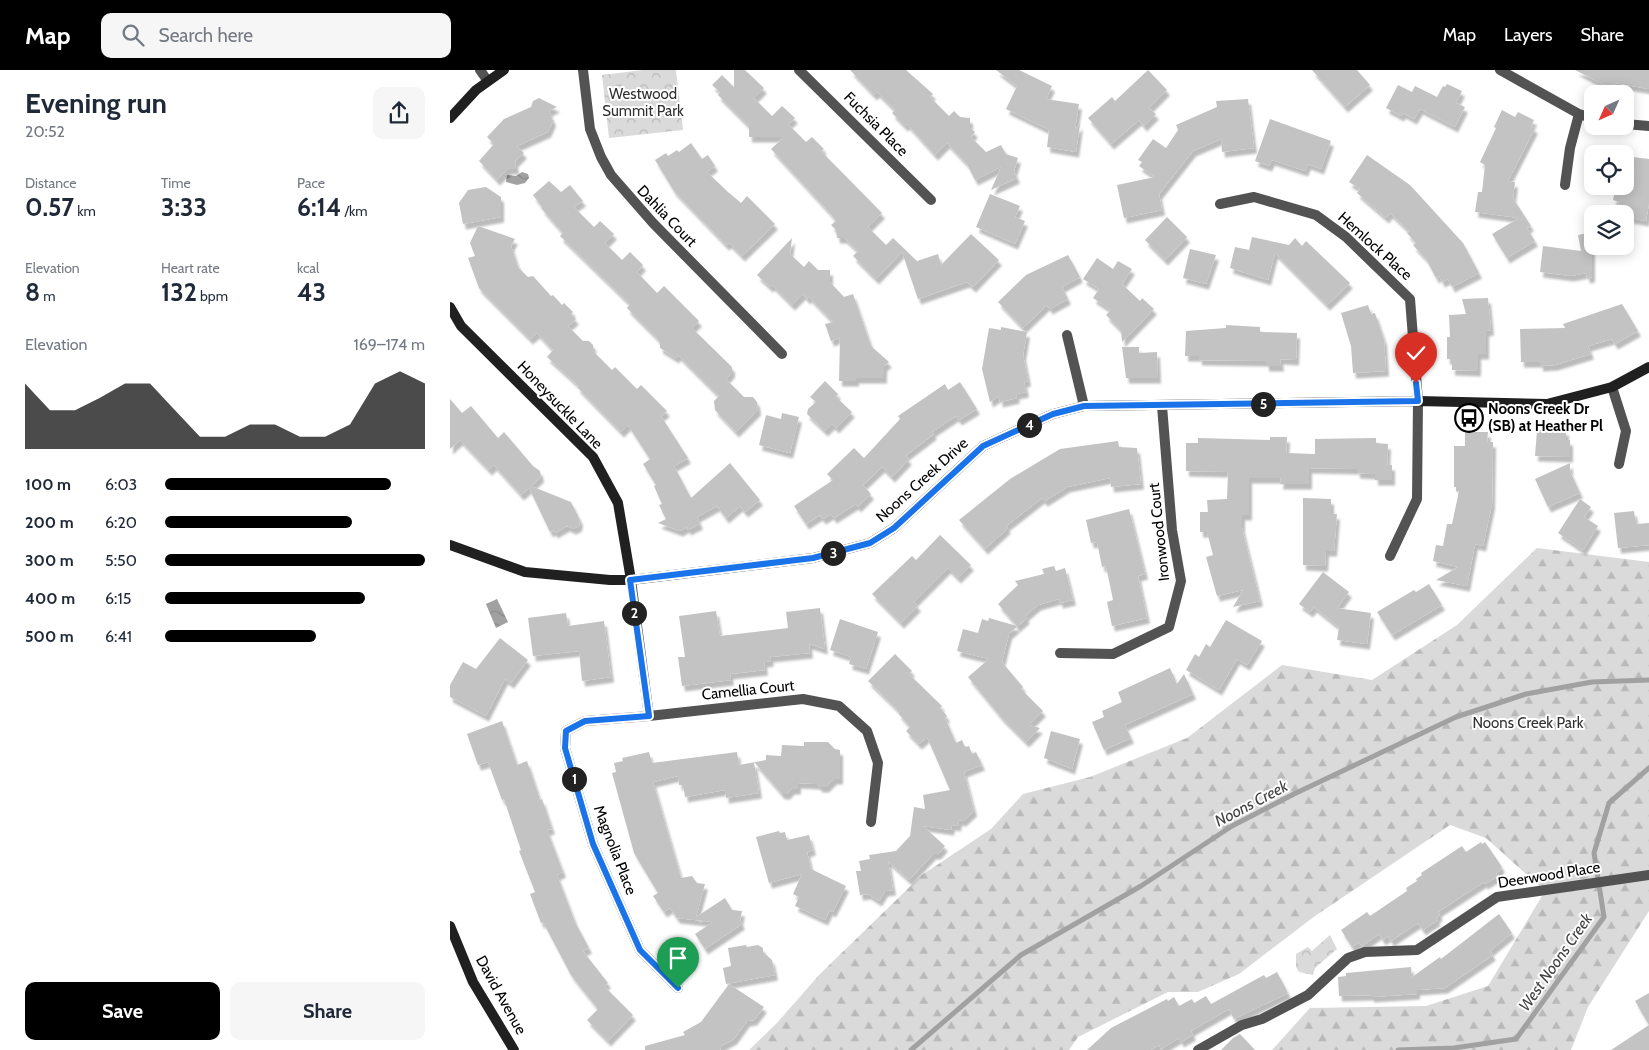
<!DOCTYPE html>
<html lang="en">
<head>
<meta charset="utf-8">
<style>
	body { margin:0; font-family:Cabin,sans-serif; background:#f6f6f7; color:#1f2937; height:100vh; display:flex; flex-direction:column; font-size:19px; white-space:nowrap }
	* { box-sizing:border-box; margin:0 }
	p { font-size:16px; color:#747a83 }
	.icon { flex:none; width:28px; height:28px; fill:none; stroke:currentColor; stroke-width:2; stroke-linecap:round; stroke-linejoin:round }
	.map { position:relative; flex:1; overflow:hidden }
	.sheet { display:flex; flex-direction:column; background:#fff; width:450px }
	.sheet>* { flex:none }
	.needle { width:32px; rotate:225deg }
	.controls { position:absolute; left:1134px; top:15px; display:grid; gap:10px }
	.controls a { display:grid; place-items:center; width:50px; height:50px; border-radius:10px; background:#fff; box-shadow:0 2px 12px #0003; font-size:25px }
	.pin { position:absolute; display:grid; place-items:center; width:42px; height:42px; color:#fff; margin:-51px -21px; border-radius:50% 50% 50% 0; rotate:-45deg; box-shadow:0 0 5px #0007 }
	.pin .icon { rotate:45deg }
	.km { position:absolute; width:25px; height:25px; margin:-12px; border-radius:50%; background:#222; color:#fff; font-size:14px; line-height:25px; text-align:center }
	.round { display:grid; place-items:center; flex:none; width:52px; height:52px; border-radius:10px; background:#f6f6f7 }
	.overview { display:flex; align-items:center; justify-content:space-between; height:85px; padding:0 25px }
	h1 { font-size:28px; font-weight:800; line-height:38px }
	.figures { display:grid; grid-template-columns:repeat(3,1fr); gap:8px; height:85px; padding:5px 25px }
	.figures div { display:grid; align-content:center }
	.figures b { font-size:25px; font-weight:800 }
	.figures small { font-size:14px; font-weight:400 }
	.figures p { font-size:14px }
	.chart { height:140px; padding:10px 25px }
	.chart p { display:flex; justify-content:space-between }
	.chart svg { width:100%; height:90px; margin-top:5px; fill:#000; opacity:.7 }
	.button { display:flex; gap:10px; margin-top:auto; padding:10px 25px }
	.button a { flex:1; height:58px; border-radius:10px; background:#000; color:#fff; font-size:20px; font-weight:800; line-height:58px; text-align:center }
	.button a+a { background:#f6f6f7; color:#1f2937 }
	ul { padding:0 25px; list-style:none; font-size:16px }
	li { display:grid; grid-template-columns:80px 60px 1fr; align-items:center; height:38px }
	li i { height:12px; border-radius:6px; background:#000 }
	header { display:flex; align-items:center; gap:30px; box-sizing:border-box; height:70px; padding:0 25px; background:#000; color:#fff }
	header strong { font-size:24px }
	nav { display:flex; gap:28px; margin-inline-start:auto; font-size:18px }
	.search { width:350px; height:45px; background:#f6f6f7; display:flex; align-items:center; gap:12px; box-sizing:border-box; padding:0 18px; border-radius:10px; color:#747a83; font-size:19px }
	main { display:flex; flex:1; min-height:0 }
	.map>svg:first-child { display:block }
	.forest { fill:url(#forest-firs) }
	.park { fill:url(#park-crowns) }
	.water { fill:url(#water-waves) }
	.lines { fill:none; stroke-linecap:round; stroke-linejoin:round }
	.stream { stroke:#a1a1a1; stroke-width:5 }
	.building { fill:#c3c3c3; filter:url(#shadow) }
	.street { stroke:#535353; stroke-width:10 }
	.secondary { stroke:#202020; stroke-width:10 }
	.route-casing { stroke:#fff; stroke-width:10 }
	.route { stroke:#1a73e8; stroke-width:6 }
	.labels { text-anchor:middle; stroke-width:4; stroke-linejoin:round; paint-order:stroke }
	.park-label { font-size:15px; fill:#313131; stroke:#fff }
	.street-label { font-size:15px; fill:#000; stroke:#fff }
	.poi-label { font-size:15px; font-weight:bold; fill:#000; stroke:#fff; text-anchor:start }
	.water-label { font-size:16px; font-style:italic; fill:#424242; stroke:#fff }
</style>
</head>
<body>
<header>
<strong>Map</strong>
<div class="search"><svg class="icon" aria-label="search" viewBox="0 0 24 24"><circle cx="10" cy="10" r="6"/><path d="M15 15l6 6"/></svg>Search here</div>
<nav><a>Map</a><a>Layers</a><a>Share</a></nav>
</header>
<main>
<section class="sheet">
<div class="overview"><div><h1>Evening run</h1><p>20:52</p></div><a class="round"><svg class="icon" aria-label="share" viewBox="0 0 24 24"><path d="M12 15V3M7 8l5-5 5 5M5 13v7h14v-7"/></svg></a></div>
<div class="figures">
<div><p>Distance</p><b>0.57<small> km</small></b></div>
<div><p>Time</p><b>3:33</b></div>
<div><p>Pace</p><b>6:14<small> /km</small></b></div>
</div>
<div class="figures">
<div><p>Elevation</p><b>8<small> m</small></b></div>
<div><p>Heart rate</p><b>132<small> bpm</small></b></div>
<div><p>kcal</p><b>43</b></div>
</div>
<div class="chart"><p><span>Elevation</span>169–174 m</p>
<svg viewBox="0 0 160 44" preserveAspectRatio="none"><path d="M0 44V12L10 25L20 25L30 19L40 12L50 12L60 25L70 38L80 38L90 32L100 32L110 38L120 38L130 32L140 12L150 6L160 12V44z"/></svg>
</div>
<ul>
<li><b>100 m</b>6:03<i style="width:87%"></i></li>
<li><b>200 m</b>6:20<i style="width:72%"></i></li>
<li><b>300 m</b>5:50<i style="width:100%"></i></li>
<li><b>400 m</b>6:15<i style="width:77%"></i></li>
<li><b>500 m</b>6:41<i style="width:58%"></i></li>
</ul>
<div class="button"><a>Save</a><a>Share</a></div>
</section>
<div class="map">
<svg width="1199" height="980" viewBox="0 0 1199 980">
	<defs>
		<pattern id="forest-firs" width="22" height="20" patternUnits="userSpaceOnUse" patternTransform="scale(1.25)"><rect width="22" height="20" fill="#dadada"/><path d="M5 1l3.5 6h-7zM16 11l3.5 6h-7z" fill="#b9b9b9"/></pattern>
		<pattern id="park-crowns" width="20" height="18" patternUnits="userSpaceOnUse" patternTransform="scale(1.25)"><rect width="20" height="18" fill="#dadada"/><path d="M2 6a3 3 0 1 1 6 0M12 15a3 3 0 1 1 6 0" fill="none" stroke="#b9b9b9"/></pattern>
		<pattern id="water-waves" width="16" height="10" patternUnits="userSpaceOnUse" patternTransform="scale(1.25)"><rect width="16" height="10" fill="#a1a1a1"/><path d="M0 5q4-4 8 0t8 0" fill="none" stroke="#898989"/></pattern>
		<filter id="shadow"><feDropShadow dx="3" dy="5.5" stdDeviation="1" flood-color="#0004"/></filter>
	</defs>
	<rect width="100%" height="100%" fill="#fff"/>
	<path class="forest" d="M1087,478l112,14v349l-61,96 -17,43h-299l38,-42 116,-2 62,-20 57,-95 -59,-53 -36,-13 -135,91 -76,58 -41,18h-30l-90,45 -9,13h-320l27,-26 44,-50 102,-99 69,-46 32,-35 67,-17 97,-39 95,-73 90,15 85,-55z"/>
	<path class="park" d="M193,0h33l7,60 -74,8 -7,-63z
		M880,865l7,14 -22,19 -2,7 -14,-3 -3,-5v-13l12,-7 4,4z"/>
	<path class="water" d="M72,102l6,2 1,4 -4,5 -8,2 -11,-3 1,-7 9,1z
		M47,529l11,23 -12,6 -10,-24z"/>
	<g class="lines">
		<path class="stream" d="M461,980l110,-95 120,-69 91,-60 62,-32 162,-77 70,-23 66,-12 57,-2
			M948,980l56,-2 62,-9 88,-122 -10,-64 15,-50 40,-35"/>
	</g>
	<path class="building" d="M284,0h11l19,18 -10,10 18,18 10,-10 13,12 -7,6 18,18 6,-5 12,12 -3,2 61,62 -14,14 18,18 7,-7 24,23 21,-7 3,11 30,-31 28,26 -26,27 -6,-5 -49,17 -16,-47 -26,27 -23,-23 5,-5 -14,-13h-7l-1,-8 -5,-5 5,-4 -7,-9 -58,-63 13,-12h-35v-11l-31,-31 2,-3 -8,-7 10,-10 12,12z
		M400,0h56l27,24 -3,3 19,19 5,-5 6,6 10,1v10l5,4 -4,5 15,15 15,-7 5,9 12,4 -4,13 3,7 -26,12 10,-23 -26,13 -8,-16 -20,-21 -12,12 -28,-31 -2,2 -13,-13 3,-3 -18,-18 -3,3z
		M546,0h23l33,16 -6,13 33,5 -4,25 5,-5 -4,28 -29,-5 2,-17 -43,-21 11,-23z
		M698,0l19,20 -18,18 7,6 -12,12 -5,-6 -28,24 -23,-26 24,-21 3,4z
		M862,0h45l13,15 -25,22z
		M1125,0h74v19l-34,-6 -3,6z
		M997,14l15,7 -6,12 9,4 -10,20 -35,-18 -6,10 -11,-6 -2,3 -15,-8 12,-23 14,7 3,-6 22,11 6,-11 2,1z
		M89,28l18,9 -8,4 4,10 -5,11 -31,14 7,7 -9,9 1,7h-8l-11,11 -18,-19 15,-17 -7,-7 17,-18 27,-12 2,-6z
		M798,29l6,49 -32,4 -1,-13 -28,12 -34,43 3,16 -38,8 -7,-33 38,-8 -16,-11 3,-4 -4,-2 15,-21 13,9 12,-18 -2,-5 41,-18 -1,-6z
		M1052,40l13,7 3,-5 16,8 -3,6 4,2 -27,53 7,1 -2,16 18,28 -4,2 8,13 -28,17 -15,-24 27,-16 -44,-6 3,-20h4l3,-27 -5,-3 16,-34 -2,-1z
		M820,49l61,22 -10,28 -13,-5 -3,7 -33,-11 -3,6 -14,-5z
		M241,73l11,16 6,-4 7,11 -8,6 21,20 13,11 6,-7 28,28 -33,32 -13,-13 -3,2 -52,-54 -19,-31 11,-7 2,3 9,-6 2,2z
		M917,85l43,30 53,58 16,30 -27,14 -4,-8 -6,3 -3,-6 -3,2 -10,-19 -13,-14 3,-2 -9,-10 2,-2 -19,-18 -4,5 -29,-25 3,-4 -11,-7z
		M1175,86l24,3v44l-3,18 -21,-4v-3h-8l2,-12 -6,-2 3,-13 9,1z
		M99,111l12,11 9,-7 13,16 -9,6 20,20 6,-6 14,13 -9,9 17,17 8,-8 13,13 -6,7 20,21 7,-7 35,35 -7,7 40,39v5l-6,7 18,18h9l4,5 1,8 -22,22 -21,-22 -1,-9 5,-5 -41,-41 -2,3 -16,-10v-5l-5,-7 -28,-28 3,-4 -70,-68 3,-3 -21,-24v-2l-9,-12z
		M36,117l15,10v20l-38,7 -4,-21 9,-13z
		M540,124l30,12 -5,11 10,4 -10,23 -39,-17z
		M717,147l20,20 -22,23 -20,-20z
		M28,156l37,13 -4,7 7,21 10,10 5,-1 18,20 2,-1 9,10 2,-2 9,9 -2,2 5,5 -8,7 15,15h6l4,4v6l19,19 3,-3 22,22 4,-4 26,26 -6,5 27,42 -14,8 17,32 39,-35 30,37 -15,12 -5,-6 -14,12 -9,-12 -20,11 3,7 -12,6 -1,-3 -7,4 -22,-8 8,-4 -7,-14 3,-1 -8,-18 2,-1 -13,-21 7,-5 -22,-34 -7,7 -44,-45 2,-1 -32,-29 6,-7 -16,-17 -7,6 -51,-51 -11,-30 7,-2 -5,-13z
		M1142,162v45l-5,1 -1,-5 -15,3 -31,-4 3,-26 38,5 -3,-16z
		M802,167l37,8 6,-7 7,8 4,-5 44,42 -23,22 -52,-52 -7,27 -38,-12 5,-21 14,3z
		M342,168l-2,16 14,13 5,-6 9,9h12v12l14,15 9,-3 18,52 18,16 -5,4v12h-28v3h-17l1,-43 -9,3 -6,-17 8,-2 -24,-25 -2,2 -4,-5 -11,11 -20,-20 -2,2 -13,-12z
		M740,179l26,6 -10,29 -23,-6z
		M618,185l12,22 -18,10 6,12 -18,10 -3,-4 -24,23 -25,-26 28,-27z
		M647,188l16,11 5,-8 14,8 -10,15 18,17 2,-3 12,11 -32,33 -1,-12 -15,-15 5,-5 -18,-12 6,-9 -16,-10z
		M1038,228l3,32 -5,1v23h-8v17l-26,-1v-11h-5v-22h3l-1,-22 17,-1 -4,-15z
		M1172,234l16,27 -23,13 -3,-5 -24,7 3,8 -36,11 -15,1v-4h-19l-1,-33 45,-1 -2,-4z
		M918,235l3,9 4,-1 9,27 2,31 -33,2 -2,-27 -10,-33z
		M776,255l34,2v5l37,1 -1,27 -16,-1 1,7h-15v-5l-67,-1v-4h-14l1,-25 40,-3z
		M551,257l26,5 -4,23 5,26 -4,1 2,10 -10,2 1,4 -17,4 -1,-6 -9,6 -8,-33 7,-41 12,2z
		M672,277h17v6l18,-1 1,26h-32z
		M375,311l13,13 -2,3 16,15 -16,16 -4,-4 -7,7 -18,-17 1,-5 8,-7 -6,-5z
		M510,312l17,27 -18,11 -3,-4 -24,16 2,2 -29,22 4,3 -17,18 -10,-10 -19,18 8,9 -13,13 -2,-3 -22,14 -3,-4 -8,5 -3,-4 -14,9 -12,-18 39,-26 -6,-6 27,-26 10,10 36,-39 -2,-3 47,-32 3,6z
		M0,329l12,14 9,-7 27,32 6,-6 29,34 7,5 1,6 -10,9 40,16 9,18 -1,6 -6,3 -6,-3 -12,7 -2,-3 -3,2 -21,-44 -8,7 -27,-30 -5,5 -29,-30 -10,9z
		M332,343l17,4 -9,36 -31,-8 7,-30 15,4z
		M1087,360h29v10h4v17l-35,-1z
		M1015,362h23l-1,10h6l-1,62 -9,42 -8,-2 -8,42 -31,-6 22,-13 -25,-6 3,-16 7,1 4,-22h5l7,-33h-3v-4h-2v-41h11z
		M820,367h17l-1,16 29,1v-15l61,-1v5l12,1 -1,21h5v15h-17v-6l-18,-1v-4l-48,-1v16h-29l1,-6h-32v37h-7v13l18,73 -27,6 10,-17 -26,6 -11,-39 7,-2 -6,-23h-7v-20h8l-1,-12 20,-1 1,-27 -42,-1v-28h12v-5l72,2z
		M668,371l1,6 18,1 4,36 -30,3 -1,-9 -43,9 -22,14 -3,-3 -36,28 2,2 -23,21 -26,-29 51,-41 50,-30z
		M1120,393v8l10,22 -32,14 -13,-28z
		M853,428l28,1v15h6l-3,37h-8l-1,15 -22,-1z
		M1130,429l11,8 -7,10 14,9 -15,24 -25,-17z
		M679,439l16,65 -7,2 9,42 -35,8 -5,-24 6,-2 -7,-34 -4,1 -5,-25 -6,1 -5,-23z
		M1184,441l2,13 13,-1v22l-31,3 -4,-35z
		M490,465l31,30 -13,13 -10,-10 -34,34 4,4 -17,17 -29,-29 40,-38 4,4z
		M604,496l2,5 9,-3 8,32 -13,3 -1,-4 -21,6 -13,11 2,2 -18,16 -7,28 21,25 -2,2 22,22 -14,14 11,3 -14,14 -25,-25 -33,-40 21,-18 -32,-8 6,-22 15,4 4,-14 6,2 1,-3 28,8 -19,-22 20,-19 -3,-4 29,-7 -2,-5z
		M873,502l26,20 -12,16 34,5 -4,31 -30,-4 2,-13 -25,-20 -4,5 -11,-8z
		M979,514l13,21 -50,30 -15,-23 37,-22 2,2z
		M370,538l5,41 -16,-5 1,9 -40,4 1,4 -7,1 1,8 -35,4 1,6 -49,6 -4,-29h7l-6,-41 37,-5 4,25 68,-8 -2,-16z
		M116,543l2,13 36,-5 7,56 -29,4 -3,-30 -46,5 -5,-38z
		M390,549l38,13 -12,37 -17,-5 2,-7 -21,-7z
		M776,550l36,21 -15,24 -10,-6 -18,31 -33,-20 9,-16 4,3 7,-13 4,3z
		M50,568l28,22 -17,23 -6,-4 -19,37 -36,-19v-12l13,-23 13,7z
		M445,584l17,17 -3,3 33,32 -2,2 7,8 -2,2 11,25 6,-3 3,7 4,-1 3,8 4,-2 6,13 -18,7 10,39 -11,10 -4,-1 -1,6 -6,-1 -1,5 -28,-4 22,20 -7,8h-5l-24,26 -21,-19 5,29 -8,1 -6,10 -11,-7 -8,1 -4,-24h5l-2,-10 11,-2 -1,-4 27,-4 14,-15 4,-29 11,2 -2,-14 27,-5 -23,-53 -8,7 -13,-13 4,-4 -12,-14 2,-1 -32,-31z
		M720,598l7,16 7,-10 9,20 -68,31 6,13 -27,12 -12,-28 12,-5 -2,-6 20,-9 -4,-10z
		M52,651l15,44 10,-4 13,39 2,-1 10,30 -5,1 16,42 -6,3 18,47 14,26 -6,3 25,32 -4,3 29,29 -25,26 -21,-21 11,-11 -27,-34 -28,-53 -2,1 -11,-29 5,-2 -16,-41 2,-1 -17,-51 -2,1 -14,-38 -10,3 -11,-31z
		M601,661l29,8 -8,30 -28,-11z
		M354,672h24l7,7 5,1v29h-6l-8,8h-6l-3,-3 -19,-1v6h-6l-5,5h-5l-28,-32 5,31 -33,5 -1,-8 -40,7 -2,-12h-4l-1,-9 -25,6 28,96 11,-2 5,7 8,1 -9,33 29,-19 7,12 10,1 -2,9 2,4 -37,25 -10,-15 18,-12 -36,-4 -7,-10 -6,4 -11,-16 5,-3 -24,-40 -22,-80 4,-1 -2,-9 9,-2 -1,-3 27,-6 3,11 85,-11 2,13 27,-5v-5l15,1 1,-11 22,1z
		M329,761l1,2 5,-1 2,8 22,-5 4,15 -6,2 4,17 35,17 -13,26 -3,-2 -5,10 -30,-14 4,-9 -6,-3 9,-20 -33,9 -13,-46z
		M1031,772l1,2 3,-2 17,25 -6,7 2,2 -13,8 -1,-2 -46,30 2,3 -4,3 2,2 -15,10 -5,-7 -27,18 -3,-5 -5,4 -4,-6 -17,12 -3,-4 -7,5 -11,-17 26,-18 3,4 31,-21 6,-4 -1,-3 11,-7 -1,-2 6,-4 -1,-2 41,-27 4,6z
		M1049,844l13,19 -22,18 3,4 -48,33 -28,2v4l-46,3v-2l-32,1 -1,-19 8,-1v-3l65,-6 1,10 28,-20 1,2z
		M296,875l1,2 11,-2 5,3v4l9,8 3,15 -49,9 -3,-16 8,-2 -3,-18z
		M827,902l11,21 -54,26 -5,-10 -38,22 2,4 -12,7 -2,-4 -18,11 -2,-4 -9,5h-63l24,-22 56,-29 1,2 6,-4 5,9 13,-7 2,4 12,-7 5,8 53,-29 2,3z
		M279,914l35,23 -10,13 -7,1 -13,18 -13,7 -1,4h-75v-4l40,-11 -2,-3 18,-10z
		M1199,923v57h-38l38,-25 -14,-24z
		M790,964l15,16h-34l12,-12z"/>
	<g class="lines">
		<path class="street" d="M30,0l7,10
			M133,0l7,59 11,28 10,18 42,48 129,131
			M349,0l132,130
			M1050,0l79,44 13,4
			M1175,54l24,2
			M1115,115l5,-37 9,-34
			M770,134l34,-7 62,18 30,22 64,62 8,102 -1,98 -27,57
			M617,265l17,71
			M1162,317l14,44 -7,33
			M181,510l18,136
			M610,583l53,1 56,-27 12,-46 -9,-51 -10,-124
			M228,918l-38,-38 -47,-106 -28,-96 1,-17 19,-10 64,-5 154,-17 36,7 28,25 11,32 -7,59
			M748,980l44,-25 20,-6 46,-24 40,-37 17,-6 52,-2 80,-53 152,-22"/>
		<path class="secondary" d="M0,48l26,-28 28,-20
			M0,237l11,19 132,131 25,46 13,77
			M0,475l75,27 85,8h21l182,-22 57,-15 24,-15 89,-82 70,-32 31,-8 334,-5 129,3 65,-17 37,-20
			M0,856l23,56 41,68"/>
	</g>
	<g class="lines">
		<defs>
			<path id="route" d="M228,918l-38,-38 -47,-106 -28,-96 1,-17 19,-10 64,-5 -19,-136 183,-22 57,-15 24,-15 89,-82 70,-32 31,-8 334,-5 -2,-18"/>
		</defs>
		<use href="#route" class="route-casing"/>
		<use href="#route" class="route"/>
	</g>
	<defs>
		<symbol id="bus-ring" viewBox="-11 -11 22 22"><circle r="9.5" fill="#fff" stroke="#000" stroke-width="1.5"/><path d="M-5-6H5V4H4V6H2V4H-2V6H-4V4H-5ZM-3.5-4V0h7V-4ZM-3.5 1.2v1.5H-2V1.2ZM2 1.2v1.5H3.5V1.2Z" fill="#000"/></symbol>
	</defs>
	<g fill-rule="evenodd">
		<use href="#bus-ring" x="1003" y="332" width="32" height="32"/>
	</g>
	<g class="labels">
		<g class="park-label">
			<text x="193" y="29">Westwood<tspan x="193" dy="17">Summit Park</tspan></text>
			<text x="1078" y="658">Noons Creek Park</text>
		</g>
		<g class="street-label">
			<text transform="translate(426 54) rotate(45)" y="5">Fuchsia Place</text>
			<text transform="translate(217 146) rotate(46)" y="5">Dahlia Court</text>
			<text transform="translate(925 176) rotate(42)" y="5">Hemlock Place</text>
			<text transform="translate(110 335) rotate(46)" y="5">Honeysuckle Lane</text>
			<text transform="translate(472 410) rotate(-42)" y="5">Noons Creek Drive</text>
			<text transform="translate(709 462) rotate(-96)" y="5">Ironwood Court</text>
			<text transform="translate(298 620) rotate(-6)" y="5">Camellia Court</text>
			<text transform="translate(165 780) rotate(69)" y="5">Magnolia Place</text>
			<text transform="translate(1099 805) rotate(-9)" y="5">Deerwood Place</text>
			<text transform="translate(51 925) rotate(61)" y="5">David Avenue</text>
		</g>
		<g class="poi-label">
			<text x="1038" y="344">Noons Creek Dr<tspan x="1038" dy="17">(SB) at Heather Pl</tspan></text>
		</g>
		<g class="water-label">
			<text transform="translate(801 733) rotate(-28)" y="6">Noons Creek</text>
			<text transform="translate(1105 892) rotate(-55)" y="6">West Noons Creek</text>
		</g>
	</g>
</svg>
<div class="controls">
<a><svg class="needle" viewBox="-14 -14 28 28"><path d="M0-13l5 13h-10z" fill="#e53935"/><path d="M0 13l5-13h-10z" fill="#747a83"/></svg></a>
<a><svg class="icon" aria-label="locate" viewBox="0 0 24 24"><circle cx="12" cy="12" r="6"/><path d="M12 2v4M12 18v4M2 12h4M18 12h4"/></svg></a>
<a><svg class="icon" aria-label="layers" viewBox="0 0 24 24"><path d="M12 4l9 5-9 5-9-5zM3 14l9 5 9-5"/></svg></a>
</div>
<div class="pin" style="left:228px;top:918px;background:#1e9e55"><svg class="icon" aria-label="arrive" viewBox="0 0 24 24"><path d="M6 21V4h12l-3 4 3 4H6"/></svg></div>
<div class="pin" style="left:966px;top:313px;background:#d93025"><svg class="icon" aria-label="check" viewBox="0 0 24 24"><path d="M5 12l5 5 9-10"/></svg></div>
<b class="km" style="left:124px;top:709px">1</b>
<b class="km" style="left:184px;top:543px">2</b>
<b class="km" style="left:383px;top:483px">3</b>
<b class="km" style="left:579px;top:355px">4</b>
<b class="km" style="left:813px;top:334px">5</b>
</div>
</main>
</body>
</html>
